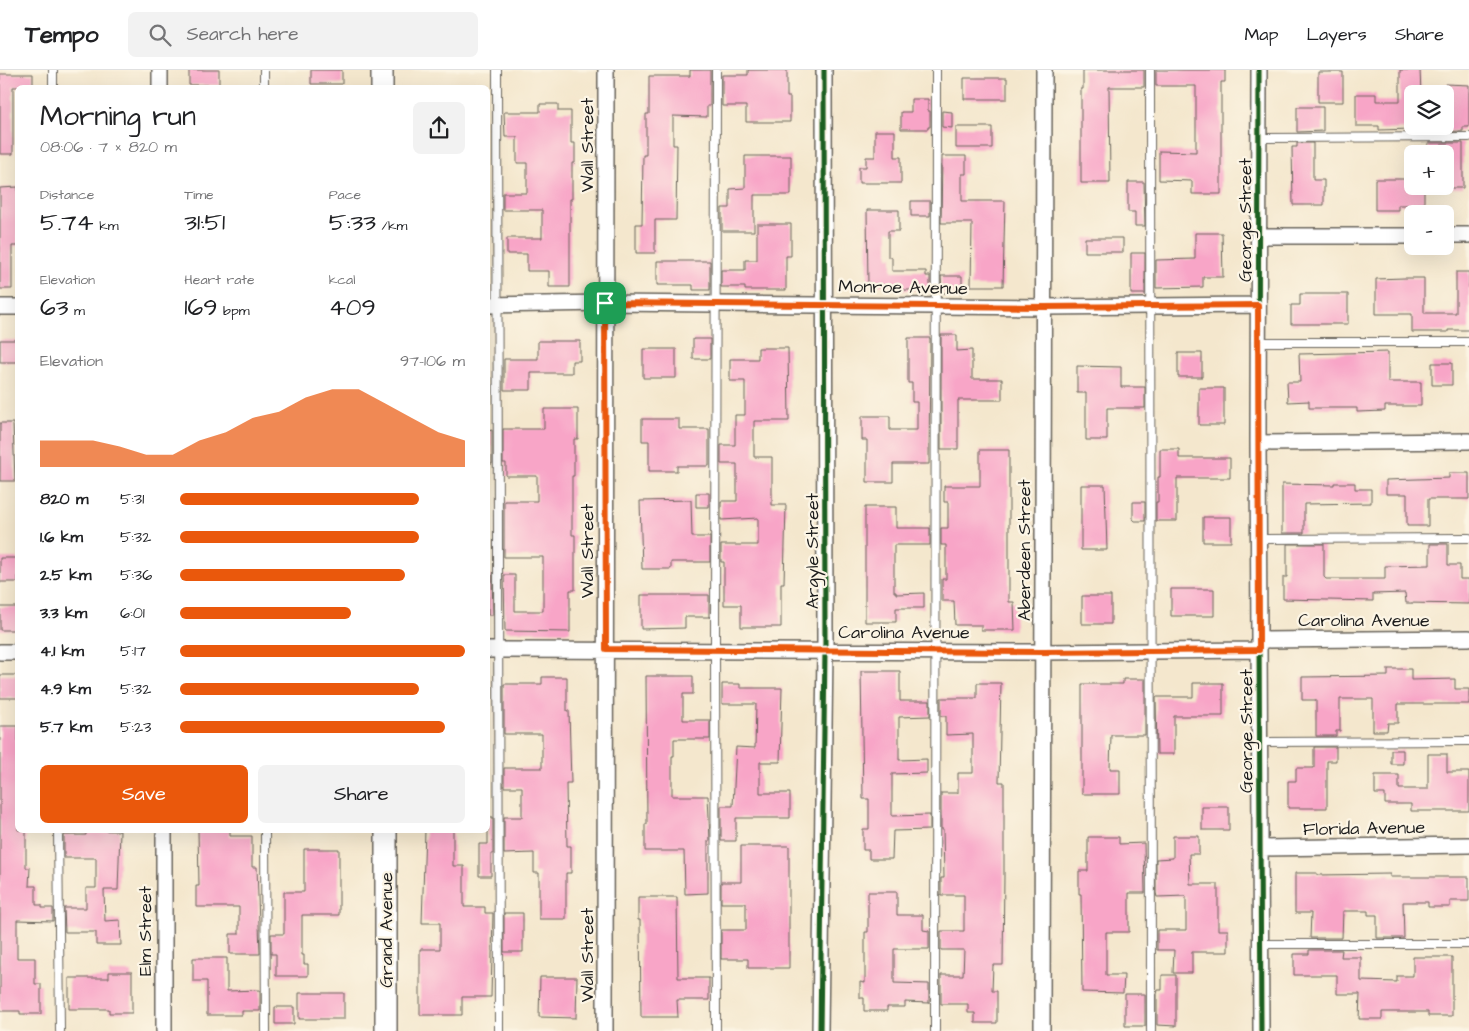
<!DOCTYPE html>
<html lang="en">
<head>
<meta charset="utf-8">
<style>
	body { margin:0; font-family:"Architects Daughter",sans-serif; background:#f2f2f2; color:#202124; height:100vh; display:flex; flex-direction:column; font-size:19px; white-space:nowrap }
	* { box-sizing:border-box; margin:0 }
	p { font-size:16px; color:#757577 }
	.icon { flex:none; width:28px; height:28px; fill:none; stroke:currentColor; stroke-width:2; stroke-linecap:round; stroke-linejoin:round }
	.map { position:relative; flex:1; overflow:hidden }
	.side { position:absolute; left:15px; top:15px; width:475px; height:748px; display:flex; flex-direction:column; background:#fff; border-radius:8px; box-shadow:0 5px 20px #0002 }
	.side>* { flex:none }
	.tools { position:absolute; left:1404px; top:15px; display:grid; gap:10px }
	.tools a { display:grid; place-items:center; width:50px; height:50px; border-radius:8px; background:#fff; box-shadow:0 5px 20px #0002; font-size:25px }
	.pin { position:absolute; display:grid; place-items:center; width:42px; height:42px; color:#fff; margin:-21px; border-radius:10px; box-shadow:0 2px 8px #0006 }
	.round { display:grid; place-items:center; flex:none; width:52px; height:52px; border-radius:8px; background:#f2f2f2 }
	.summary { display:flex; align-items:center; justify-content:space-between; height:85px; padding:0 25px }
	h1 { font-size:28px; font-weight:600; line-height:38px }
	.metrics { display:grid; grid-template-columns:repeat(3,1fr); gap:8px; height:85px; padding:5px 25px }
	.metrics div { display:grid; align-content:center }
	.metrics b { font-size:25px; font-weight:600 }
	.metrics small { font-size:14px; font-weight:400 }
	.metrics p { font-size:14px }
	.chart { height:140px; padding:10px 25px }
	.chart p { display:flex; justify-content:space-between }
	.chart svg { width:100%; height:90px; margin-top:5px; fill:#ea580c; opacity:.7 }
	.button { display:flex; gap:10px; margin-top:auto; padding:10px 25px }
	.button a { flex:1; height:58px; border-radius:8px; background:#ea580c; color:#fff; font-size:20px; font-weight:600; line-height:58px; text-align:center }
	.button a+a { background:#f2f2f2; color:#202124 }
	ul { padding:0 25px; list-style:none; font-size:16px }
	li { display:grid; grid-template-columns:80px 60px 1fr; align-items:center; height:38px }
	li i { height:12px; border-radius:6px; background:#ea580c }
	header { display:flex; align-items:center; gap:30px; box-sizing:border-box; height:70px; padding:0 25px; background:#fff; border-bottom:1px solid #e0e0e0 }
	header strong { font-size:24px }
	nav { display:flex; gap:28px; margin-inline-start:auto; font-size:18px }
	.search { width:350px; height:45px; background:#f2f2f2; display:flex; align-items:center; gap:12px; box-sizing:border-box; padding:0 18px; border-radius:8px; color:#757577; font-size:19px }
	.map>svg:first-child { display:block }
	.building { fill:#f8a5c7 }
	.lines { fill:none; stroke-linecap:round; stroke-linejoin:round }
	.lane-casing { stroke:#68635a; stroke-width:10 }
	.street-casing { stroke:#68635a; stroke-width:18 }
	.secondary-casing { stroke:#68635a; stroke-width:24 }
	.lane { stroke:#fff; stroke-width:8 }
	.street { stroke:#fff; stroke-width:15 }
	.secondary { stroke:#fff; stroke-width:21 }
	.cycleway-casing { stroke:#fcf5e5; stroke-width:8 }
	.cycleway { stroke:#1b5e20; stroke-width:5 }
	.route-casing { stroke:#fff; stroke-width:10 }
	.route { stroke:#ea580c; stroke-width:6 }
	.labels { text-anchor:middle; stroke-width:4.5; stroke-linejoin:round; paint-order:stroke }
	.street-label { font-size:18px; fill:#1c1c1c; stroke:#fcf5e5 }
</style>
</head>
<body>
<header>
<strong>Tempo</strong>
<div class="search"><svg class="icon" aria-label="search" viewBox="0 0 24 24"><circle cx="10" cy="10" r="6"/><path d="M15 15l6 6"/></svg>Search here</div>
<nav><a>Map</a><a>Layers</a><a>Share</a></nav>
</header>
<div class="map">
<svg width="1469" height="961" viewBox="0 0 1469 961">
	<rect width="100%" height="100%" fill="#fcf5e5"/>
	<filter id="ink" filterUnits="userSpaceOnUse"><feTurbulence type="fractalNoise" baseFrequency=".02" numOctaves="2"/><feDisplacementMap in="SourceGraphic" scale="10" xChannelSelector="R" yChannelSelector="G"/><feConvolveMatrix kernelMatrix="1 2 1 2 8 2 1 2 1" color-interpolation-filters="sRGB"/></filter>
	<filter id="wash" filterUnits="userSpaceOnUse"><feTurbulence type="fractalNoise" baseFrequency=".0096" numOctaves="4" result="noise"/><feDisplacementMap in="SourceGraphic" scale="20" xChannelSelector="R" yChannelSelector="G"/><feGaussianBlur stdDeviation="1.12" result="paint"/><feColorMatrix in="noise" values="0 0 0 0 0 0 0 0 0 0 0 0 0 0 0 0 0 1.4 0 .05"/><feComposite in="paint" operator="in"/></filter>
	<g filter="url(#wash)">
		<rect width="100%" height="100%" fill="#f4e7cd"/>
		<g id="blocks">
			<path class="building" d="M189,0h30v15h-30z
				M311,0h31v14h-31z
				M690,0h20v36h-3v11l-34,-1v29h4l-1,75h-21v33h-19v-29h6l1,-69h3v-41h3v-38h41z
				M748,0h39v27h3v25h-44v-16h-24v-31h26z
				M1083,0h61v17h-35l1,96h-29v-94h2z
				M1156,0h69v12h-4v112h-29v-13l-33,-1v-29l37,1v-66h-40z
				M1400,0h20l1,24h-9v35l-33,1v-4h-23v-32h20v7h24z
				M1318,2h25v30h-25z
				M0,4h33v13h-20v67h-13z
				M964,8h43v21h-43z
				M1445,14l24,1v42h-6v4l-35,1v-6h17z
				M911,29h17v12h2v16h-2v2h-27v-17h10z
				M540,34h18v7h13v32h4v20h-3v36h-2v88h-21v-16h-22v-17h-20v-16h35v-28h-39v-17h24v-30h-10v-26h-12l-1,-25h36z
				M1297,37h26v24l-26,1z
				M942,41l10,1v16l-10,-1z
				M956,57h36v21h-36z
				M875,61h20v26h6v26h-42v-16h7v-10h9z
				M1297,73h16v37h11v25h-31l-1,-58h5z
				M1428,73h35v45h-18v-34h-17z
				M745,86h46v39h-37v36h-32v-23h8v-19l15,-1z
				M942,86h24v18h-4v27h43l-2,85h-32l1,-63h-31z
				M1375,109h37v7h12v19h-26v5h-23z
				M1128,112h16l1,44h-10v-14h-7z
				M18,117v59h-6v43h-12v-101z
				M911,131h19v15h-19z
				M867,140h32v21h-11v26h4v14h34v5h4v14h-29v-5h-33z
				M757,154h34v32h-5v34h-41v-3h-24v-17h24v-10h12z
				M1195,163h27l1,44h-20v10l-47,1v-28l39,-1z
				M1085,168h38v14h-38z
				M1131,183h14v41h-14z
				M657,191h53v29h-17v-5h-36z
				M1456,202h13v58h-21v2h-36v-18h-36v-35l28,-1h20v35h32z
				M941,206h21v17h-20z
				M1300,224h48v30h-57v-19h9z
				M941,265h16v16l15,-1v29h30v21h-44v49h-17z
				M908,268h22l-1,126h-36v18h-26v-42h-5v-24h28v14h27v-28h-5v-19h-4z
				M693,269h17v20h-17z
				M0,270h17v22h-17z
				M538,271h42v20h-8v12h-41v17h-27v-31h34z
				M758,278h30l1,73h-35v36h18v48h14l-2,78h-3v44h-40v-22h-17v-43h-3v-17h37v-27l-37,2v-19h16v-37h-16v-19h14v-30h10v-34h-15v-22h28z
				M643,279h33v29h-33z
				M1388,282v30h33v24h-36v5l-28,1v-4h-48v-7l-21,1 -1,-20h13l-1,-28z
				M1178,283h24v24h-24z
				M1432,293h20v22h-20z
				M1077,296l44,1v20h24v21h-38v32h-21v-47h-9z
				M1199,318h25v37h-25z
				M544,339h34v30h-4v37h-2v59h3v55h-5v42l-65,-1 -1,-56h11v36h28v-54h-39v-56h33v-25h-31v-13h-3v-34h41z
				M642,349h37v10h30v37h-32v5h-28v-30h-7z
				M0,353h13l2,58h-15z
				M492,360v34h-4v-33z
				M1160,379h19v9h51v20h-53v43h-21v-19h2v-25h2z
				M980,380h29v152h5l1,28h-34v-5h-26l-1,-24h-12v-22h4v-34h-5v-17h7v-26h-4v-16h36z
				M1449,403h20v26h-41v27h-21v-32h-21v-14l63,-2z
				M1334,413h21v6h16v14l-67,1v29h-22v-49l52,1z
				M1081,415h24l2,65h-26z
				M696,423h13v14h-13z
				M691,430l1,37h18v25h-39v7h-29l-2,-68z
				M1133,432h12v19h-10l-2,-2z
				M865,437h31v21h34v17h-36v47h2v2l28,-1v15h-28v14h-31z
				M1203,447h28v25h-28z
				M1287,474h37v33l2,2h59v-13l45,-1v-21h18v21h12v14h9v25l-63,-1 -1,-10 -32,1v7l-90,-2v-22h4z
				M0,488h18v24h-18z
				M488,505h4l1,40h-5z
				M1171,519h43v27h-43z
				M641,525h68v22h-24v11l-44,1z
				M1082,526h29v28h-29z
				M0,537h18v23h-18z
				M1388,599h23v11l44,-1v10h14v15h-71v19h-10l-1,8h-14v-32h-33v32h-4v5h-20v-36h-14v-23l86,-1z
				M861,601h39v30h30v15l-31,1v43l28,-1v14l-35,1v42l38,-1v15l-37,1 -1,28h-23v-9h-6v-21h6v-30h-6z
				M0,605h18v23h-18z
				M646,606h47v18h-10v26h27v19h-36v17h-2v40h36l2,45h-2v52l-23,1 -1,-43h-39v-27h2z
				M542,607h25v34h2l2,72h-5l1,63h4v27h-5v46h-27v-46h-5v-20l-30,1v-37h18v-30h-18v-19h38v-34h-38v-50h38z
				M1123,609h22v56h-34l-1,34h10v25h-38v-110h41z
				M977,613h24l-2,99h5v93l-1,90h-10l-1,26h5v32h-22v-10h-7v-9h-27v-29h22l1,-25h-23v-19h23v-36h-23v-17h3l-1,-49h-2v-36h17v-20h15v-39l-27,1v-19h-5v-18h36z
				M1193,613h30v33h-49v38h-17l-1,-57h37z
				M722,614h18v4h42l-2,74h-20v31h30v25h-54v23h-15v-35h12l3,-59 19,1 1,-44h-34z
				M0,656h18v104h8v38h4l-1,18h7v19h6v3h11v13l-36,-1v38h18v26h6v30h-21v-3h-20z
				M1314,677h22v14h-9v47h-39v-27h8v-13h18z
				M1391,680h12v14h-12z
				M1428,684h19v18h22v39h-58v-7h-26v-10h-10v-19h24v14h29z
				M1202,737h27v23h-27z
				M488,747h5v37h-2v22h-12v-32h9z
				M86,760l34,1 -2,59h-14l1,31 15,-1 1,25h-25v-13h-31l-1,-24h22v-20h10v-30h-32v-23h22z
				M198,760h32v6h22v31h5l3,87h-30v-20h9v-27h-43v-21h3z
				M425,760h28v36h11v41h21v6h8l-2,84h-29v18h-42v-66h20v-26h-18z
				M1173,766h26v18h-10l1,30h28v46h10v22h-36v21h-19l1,-23h-17v-20h29v-34l-29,1 -1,-4v-34l17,-1z
				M1088,767h31v7l25,-1 1,50h-16v39h-23v43h18l-1,18 -41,-1 -1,-98h-2v-23h9z
				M741,776h48v122h-41v-9h-27v-29h25v-27h-25v-21h20z
				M304,779h35v66h-37v40h2v9h4v12h-32v-22h-5v-20h13v-42h20z
				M1295,803h22v2l73,-1v3h79v24h-19v6h-22v-5h-25l1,36h-27v-23h-9v-4h-25l-1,27h-32l1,-25h-16z
				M868,822h29v23h26v15l6,1v18h-35v34l35,1v19l-24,-1v5h-18v4h-23v-13h-4v-16l5,1v-51h3z
				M638,827h39l1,81h31v22h-32l1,17h-37l-1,-97h-2z
				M504,843h19v39h-19z
				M1309,880h33l-1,7h20v24l36,1v-6h16v-19h39v59h-24v-4h-46v7h-23l1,-25h-23v-19h-43v-21h15z
				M193,888h34v33l33,-1v21h-18v4h-35v-34h-14z
				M109,902h23v41h-23v-4h-40v-31h40z
				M1162,905h14v51l-19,-1v-31l1,-4h4z
				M540,907h37l-1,41 -37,-1z
				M299,923h45v26h-45z
				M1125,924h20v32h-20z
				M275,937h19v17h-19z"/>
		</g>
	</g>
	<g filter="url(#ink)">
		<use href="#blocks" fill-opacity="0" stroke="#68635a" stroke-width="1"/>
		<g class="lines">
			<defs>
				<path id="lane" d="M53,0v18
					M264,0v18
					M497,0l2,961
					M716,0l-1,580 1,381
					M1150,0l1,961
					M1259,68l210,-1
					M1258,272h211
					M1258,469l211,-1
					M1260,672l209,-1
					M58,760l2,201
					M265,760l1,201
					M1260,874h209
					M935,961l1,-961"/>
				<path id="street" d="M160,0v18
					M1259,0l-1,373 3,588
					M1445,165h24
					M1259,166h153
					M488,235l117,-2 439,4 214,-2
					M0,237h18
					M1258,373l211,-2
					M1259,570l210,-2
					M488,580l555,2 216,-2
					M0,582h18
					M164,760v201
					M1260,778l209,-3
					M605,961l1,-961
					M820,961l5,-380 -1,-581
					M1042,961l2,-961"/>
				<path id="secondary" d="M382,0v18
					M386,760v201"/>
			</defs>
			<use href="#lane" class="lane-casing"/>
			<use href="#street" class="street-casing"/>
			<use href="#secondary" class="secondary-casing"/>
			<use href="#lane" class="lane"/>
			<use href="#street" class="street"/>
			<use href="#secondary" class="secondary"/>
			<defs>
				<path id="cycleway" d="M1259,0l-1,373 3,588
					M820,961l5,-380 -1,-581"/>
			</defs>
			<use href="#cycleway" class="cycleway-casing"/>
			<use href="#cycleway" class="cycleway"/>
		</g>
	</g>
	<g class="lines" filter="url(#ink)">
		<defs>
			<path id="route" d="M605,233l439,4 214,-2 1,345 -217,2 -436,-3z"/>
		</defs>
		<use href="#route" class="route-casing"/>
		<use href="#route" class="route"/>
	</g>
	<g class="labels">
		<g class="street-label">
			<text transform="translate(587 75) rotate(-90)" y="6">Wall Street</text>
			<text transform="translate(1245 150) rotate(-90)" y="6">George Street</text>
			<text transform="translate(903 217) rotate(1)" y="6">Monroe Avenue</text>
			<text transform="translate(1024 480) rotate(-90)" y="6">Aberdeen Street</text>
			<text transform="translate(587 481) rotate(-90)" y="6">Wall Street</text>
			<text transform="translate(812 481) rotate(-90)" y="6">Argyle Street</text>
			<text x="1364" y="556">Carolina Avenue</text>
			<text x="904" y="568">Carolina Avenue</text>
			<text transform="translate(1246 661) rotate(-90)" y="6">George Street</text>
			<text transform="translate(1364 758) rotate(-1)" y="6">Florida Avenue</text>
			<text transform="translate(386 860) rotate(-90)" y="6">Grand Avenue</text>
			<text transform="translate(145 861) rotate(-90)" y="6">Elm Street</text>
			<text transform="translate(587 885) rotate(-90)" y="6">Wall Street</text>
		</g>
	</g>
</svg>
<div class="tools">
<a><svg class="icon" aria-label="layers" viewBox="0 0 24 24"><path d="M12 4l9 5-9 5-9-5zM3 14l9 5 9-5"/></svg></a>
<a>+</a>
<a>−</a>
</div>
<div class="pin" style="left:605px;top:233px;background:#1e9e55"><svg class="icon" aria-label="arrive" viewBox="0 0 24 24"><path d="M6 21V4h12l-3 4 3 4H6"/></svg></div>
<section class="side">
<div class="summary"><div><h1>Morning run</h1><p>08:06 · 7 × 820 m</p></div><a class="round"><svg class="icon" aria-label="share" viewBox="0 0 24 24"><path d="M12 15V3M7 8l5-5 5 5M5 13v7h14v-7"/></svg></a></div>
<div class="metrics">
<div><p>Distance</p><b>5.74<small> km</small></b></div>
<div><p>Time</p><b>31:51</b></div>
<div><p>Pace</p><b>5:33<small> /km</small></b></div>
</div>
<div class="metrics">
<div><p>Elevation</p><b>63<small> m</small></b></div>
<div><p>Heart rate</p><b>169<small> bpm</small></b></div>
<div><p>kcal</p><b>409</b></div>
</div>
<div class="chart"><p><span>Elevation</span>97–106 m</p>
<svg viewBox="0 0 160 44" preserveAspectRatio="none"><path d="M0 44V31L10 31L20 31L30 34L40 38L50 38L60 31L70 27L80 20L90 17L100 10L110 6L120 6L130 13L140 20L150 27L160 31V44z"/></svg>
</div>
<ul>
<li><b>820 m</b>5:31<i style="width:84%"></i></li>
<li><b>1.6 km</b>5:32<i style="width:84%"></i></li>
<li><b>2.5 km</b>5:36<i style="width:79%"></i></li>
<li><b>3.3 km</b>6:01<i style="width:60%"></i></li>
<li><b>4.1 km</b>5:17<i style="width:100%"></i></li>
<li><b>4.9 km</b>5:32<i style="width:84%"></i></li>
<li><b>5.7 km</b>5:23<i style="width:93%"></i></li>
</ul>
<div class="button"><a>Save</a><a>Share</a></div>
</section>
</div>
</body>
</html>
